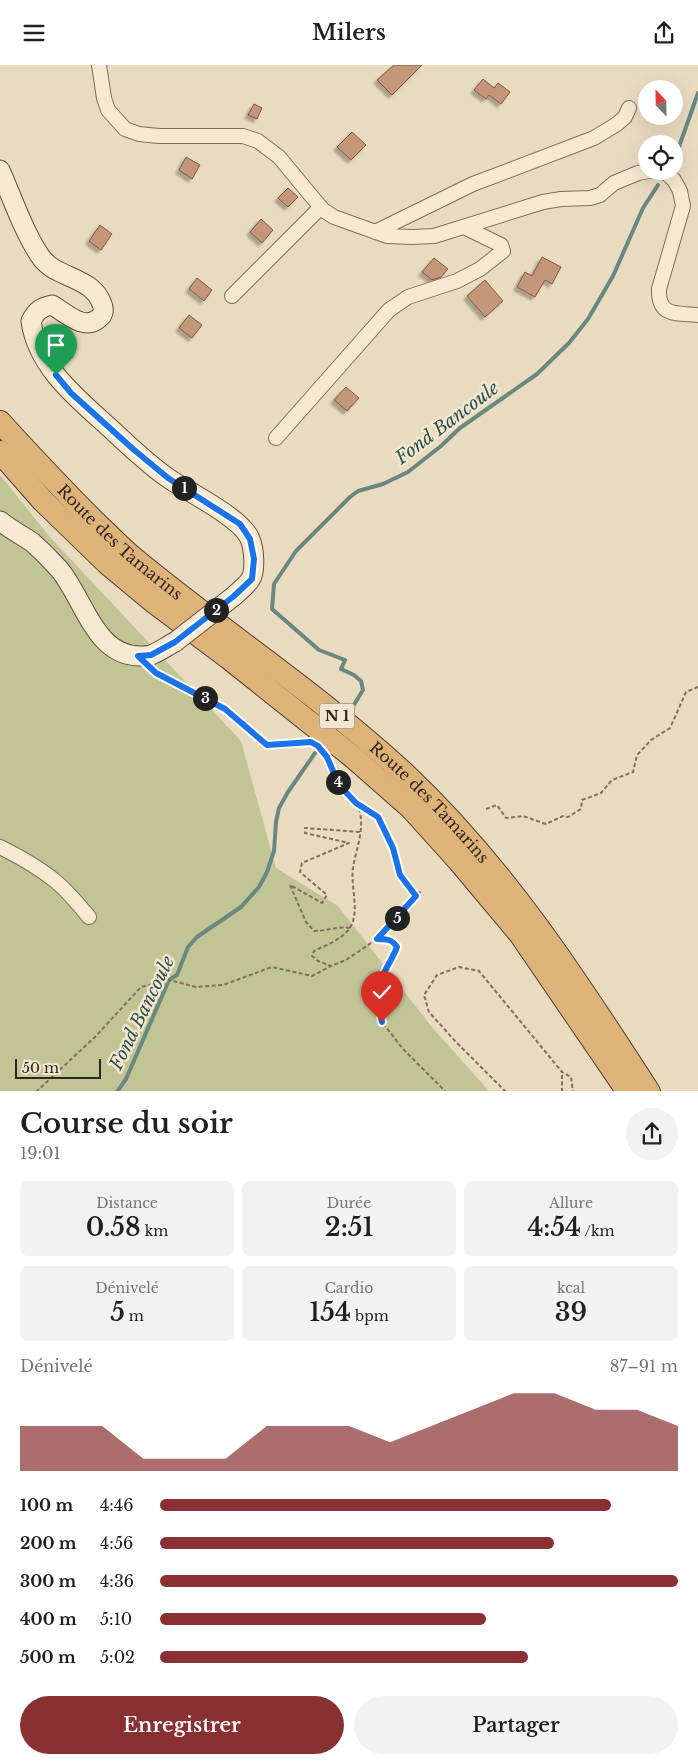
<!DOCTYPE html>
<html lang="fr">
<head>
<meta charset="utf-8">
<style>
	body { margin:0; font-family:"Libre Baskerville",serif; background:#f2f2f2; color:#202124; height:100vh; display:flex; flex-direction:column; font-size:19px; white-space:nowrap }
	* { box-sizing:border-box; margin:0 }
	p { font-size:16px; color:#757577 }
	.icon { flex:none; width:28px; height:28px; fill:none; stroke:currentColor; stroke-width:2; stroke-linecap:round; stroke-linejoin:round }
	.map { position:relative; height:1026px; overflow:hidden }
	.sheet { display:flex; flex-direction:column; background:#fff; flex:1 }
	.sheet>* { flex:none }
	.needle { width:32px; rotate:338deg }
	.fabs { position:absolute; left:638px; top:15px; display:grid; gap:10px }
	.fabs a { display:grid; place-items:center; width:45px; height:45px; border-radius:50%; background:#fff; box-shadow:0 5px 20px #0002; font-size:25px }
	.scale { position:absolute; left:15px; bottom:12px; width:86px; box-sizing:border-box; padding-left:5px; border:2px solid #31261d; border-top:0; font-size:14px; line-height:18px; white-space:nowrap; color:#31261d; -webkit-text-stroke:4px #f1e6cf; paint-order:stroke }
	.pin { position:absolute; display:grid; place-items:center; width:42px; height:42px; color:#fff; margin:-51px -21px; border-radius:50% 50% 50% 0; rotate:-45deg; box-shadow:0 0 5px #0007 }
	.pin .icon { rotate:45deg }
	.km { position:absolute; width:25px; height:25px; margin:-12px; border-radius:50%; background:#222; color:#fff; font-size:14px; line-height:25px; text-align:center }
	.round { display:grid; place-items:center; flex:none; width:52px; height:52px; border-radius:26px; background:#f2f2f2 }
	.overview { display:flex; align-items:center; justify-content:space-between; height:85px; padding:0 20px }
	h1 { font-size:28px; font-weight:600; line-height:38px }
	.figures { display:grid; grid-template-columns:repeat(3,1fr); gap:8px; height:85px; padding:5px 20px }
	.figures div { display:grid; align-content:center; border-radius:8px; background:#f2f2f2; text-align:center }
	.figures b { font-size:25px; font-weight:600 }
	.figures small { font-size:14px; font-weight:400 }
	.figures p { font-size:14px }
	.chart { height:140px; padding:10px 20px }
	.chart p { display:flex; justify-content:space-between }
	.chart svg { width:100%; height:90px; margin-top:5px; fill:#893033; opacity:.7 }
	.cta { display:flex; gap:10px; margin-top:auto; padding:10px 20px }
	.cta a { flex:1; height:58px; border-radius:30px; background:#893033; color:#fff; font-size:20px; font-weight:600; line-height:58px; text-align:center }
	.cta a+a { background:#f2f2f2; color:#202124 }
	ul { padding:0 20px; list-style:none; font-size:16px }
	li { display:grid; grid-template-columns:80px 60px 1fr; align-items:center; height:38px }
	li i { height:12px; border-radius:6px; background:#893033 }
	header { display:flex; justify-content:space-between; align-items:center; height:65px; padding:0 20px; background:#fff; font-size:22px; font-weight:600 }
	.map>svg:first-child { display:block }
	.green { fill:#c1c596 }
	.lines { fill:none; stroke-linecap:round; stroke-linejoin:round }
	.stream { stroke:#6b8880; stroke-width:4 }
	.building { fill:#c4967a; stroke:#7d5842; filter:url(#shadow) }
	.minor-casing { stroke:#806d5a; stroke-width:16 }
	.secondary-casing { stroke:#624e3d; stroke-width:21 }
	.trunk-casing { stroke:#4e3c2e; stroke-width:24 }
	.path { stroke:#806d5a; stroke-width:2; stroke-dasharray:4 2.5; stroke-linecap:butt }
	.minor { stroke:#f5e9d2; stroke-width:14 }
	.secondary { stroke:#f5e9d2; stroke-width:19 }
	.trunk { stroke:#ddb37a; stroke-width:22 }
	.secondary-bridge-casing { stroke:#624e3d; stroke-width:21; stroke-linecap:butt }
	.secondary-bridge { stroke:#f5e9d2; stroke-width:19 }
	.route-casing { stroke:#fff; stroke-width:10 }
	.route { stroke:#1a73e8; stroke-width:6 }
	.labels { text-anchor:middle; stroke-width:5; stroke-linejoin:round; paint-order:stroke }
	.shield { fill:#f1e6cf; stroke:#6b6052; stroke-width:1 }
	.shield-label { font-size:15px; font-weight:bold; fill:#31261d }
	.street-label { font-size:16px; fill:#31261d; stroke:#f1e6cf }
	.water-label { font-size:18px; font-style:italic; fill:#2d504c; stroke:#f1e6cf }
</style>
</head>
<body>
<header><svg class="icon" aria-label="menu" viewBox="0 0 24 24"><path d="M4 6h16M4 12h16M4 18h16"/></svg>Milers<svg class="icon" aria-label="share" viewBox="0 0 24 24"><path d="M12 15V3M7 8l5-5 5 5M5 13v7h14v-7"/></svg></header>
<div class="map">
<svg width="698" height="1027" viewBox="0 0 698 1027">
	<defs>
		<filter id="shadow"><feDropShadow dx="-3.5" dy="3.5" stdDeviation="1" flood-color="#0004"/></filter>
	</defs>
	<rect width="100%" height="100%" fill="#e9dbc0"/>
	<path class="green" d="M0,410l49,61 192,205 35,127 62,38 93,120 58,65h-489z"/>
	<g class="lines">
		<path class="stream" d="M674,96l24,-68
			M352,643l11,-18 -2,-9 -7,-6 -13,-6 4,-9 -26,-10 -47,-41 2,-25 22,-33 54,-54 8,-6 25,-7 25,-12 33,-26 19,-18 77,-54 32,-31 19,-24 25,-43 30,-68 15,-23
			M117,1027l9,-13 43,-99 8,-5 11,-28 9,-10 44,-30 18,-20 8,-15 7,-21 2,-29 3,-14 9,-16 27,-39"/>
	</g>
	<path class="building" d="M394,0h28l-30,30 -15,-15z
		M483,14l11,9 4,-5 12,9 -9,12 -12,-9 -3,4 -12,-9z
		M254,39l8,4 -5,11 -9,-4z
		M352,67l14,13 -15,15 -14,-13z
		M186,92l14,8 -8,14 -13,-9z
		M288,123l10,9 -10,10 -10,-9z
		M261,154l12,11 -11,13 -12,-11z
		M100,160l12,9 -11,16 -12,-9z
		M542,192l19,10 -9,17 -7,-4 -10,17 -18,-10 8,-15 7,4z
		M434,193l14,11 -7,8 -9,3 -10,-8z
		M197,213l15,12 -8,11 -15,-12z
		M485,215l18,21 -18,16 -18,-21z
		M189,250l13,10 -10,13 -13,-10z
		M346,322l13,11 -12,13 -13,-11z"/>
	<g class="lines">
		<defs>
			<path id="minor" d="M99,0l5,33 4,12 17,19 14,5 20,2h84l15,5 21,16 44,53 11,7 53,19 25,1 22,-1 109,-34 18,-3 29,-1 10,-3 14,-12 24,-10 11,-2
				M657,106l9,2 8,7 6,11 3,15 -24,83c-1,28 17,24 39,26
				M375,167l98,-48 121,-46 23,-14 8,-7 4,-9
				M232,231l89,-89
				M276,373l113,-128 19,-13 49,-16 23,-12 23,-18 -2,-6 -37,-18
				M0,782c18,9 38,20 54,33 13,10 24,24 35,37"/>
			<path id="secondary" d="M0,105c12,27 26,68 43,90 4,4 10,9 15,11 17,9 37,13 44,33 2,5 2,11 -3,14 -15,14 -34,-6 -47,-13 -11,2 -16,6 -21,16 6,46 47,78 80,108 18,17 37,35 57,49 20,14 74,40 82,61 4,9 6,33 0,41 -4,6 -11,11 -16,16
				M0,456c10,8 21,14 32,21 9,8 19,18 27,27 25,29 35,87 81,87 4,0 8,0 11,-1 8,-3 16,-9 24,-13"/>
			<g id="trunk">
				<path id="s1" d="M0,357c31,34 62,67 94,99 13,12 25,25 38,36 89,74 188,138 273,217 98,92 172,206 244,318"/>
				<path d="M0,387l43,49 65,63 47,39 75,56 123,98 58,51 47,52 62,74 108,158"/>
			</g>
		</defs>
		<use href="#minor" class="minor-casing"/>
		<use href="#secondary" class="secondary-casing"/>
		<use href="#trunk" class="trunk-casing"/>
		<path class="path" d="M153,604l16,11 56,29 42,36 40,-3
			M328,695c3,8 6,17 11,24 5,8 14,13 18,20 10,21 -1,44 -4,64 -3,19 8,45 -4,61 -8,11 -23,16 -35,22l-2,5 6,5 13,5 15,-6 31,-21 45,-49
			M356,738l22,14 15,31 7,27 16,21
			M486,744l11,-4 9,13 17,-2 23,8 17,-8 5,1 13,-8 1,-9 19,-7 11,-13 21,-8 4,-17 14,-15 19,-12 16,-36 12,-5
			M350,863c-12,-2 -23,3 -36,3l-8,-9 -16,-37 32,18 5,-8 -27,-23 2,-9 47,-20 -44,-10v-5l55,4
			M377,874c9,0 15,0 20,8l-4,12 -11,19 -4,23 4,21 21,27 43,43
			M36,1027l59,-55 46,-50 28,-7 27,7 27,-2 49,-18 40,9 19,-10
			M506,1027l-50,-50 -27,-30 -5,-17 13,-20 22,-8 20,4 83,101 9,5 2,15
			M562,1027v-20"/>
		<use href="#minor" class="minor"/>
		<use href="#secondary" class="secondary"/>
		<use href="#trunk" class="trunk"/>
		<defs>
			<path id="secondary-bridge" d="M175,577l59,-46"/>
		</defs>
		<use href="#secondary-bridge" class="secondary-bridge-casing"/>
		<use href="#secondary-bridge" class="secondary-bridge"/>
	</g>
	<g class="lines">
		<defs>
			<path id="route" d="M56,310l15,18 62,56 35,29 72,46 10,15 4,20 -2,20 -18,17 -59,46 -24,13 -13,1 18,17 69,36 42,36 44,-3 7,4 9,11 12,28 17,18 22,14 15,31 7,27 16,21 -39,43c9,0 15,0 20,8 -4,11 -12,21 -15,32 -5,15 -3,28 0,43"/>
		</defs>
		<use href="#route" class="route-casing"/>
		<use href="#route" class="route"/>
	</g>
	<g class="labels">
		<rect class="shield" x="319.5" y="638.5" width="35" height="25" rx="4"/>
		<g class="shield-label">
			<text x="337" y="656">N 1</text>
		</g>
		<g class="street-label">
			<text dy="6" stroke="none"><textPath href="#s1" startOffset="170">Route des Tamarins</textPath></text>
			<text dy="6" stroke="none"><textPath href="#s1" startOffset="575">Route des Tamarins</textPath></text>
		</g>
		<g class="water-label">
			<text transform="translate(447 358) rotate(-37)" y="6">Fond Bancoule</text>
			<text transform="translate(142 948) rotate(-64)" y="6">Fond Bancoule</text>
		</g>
	</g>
</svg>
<div class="fabs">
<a><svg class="needle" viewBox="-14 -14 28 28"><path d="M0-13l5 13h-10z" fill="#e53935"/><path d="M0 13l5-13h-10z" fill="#757577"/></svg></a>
<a><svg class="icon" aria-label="locate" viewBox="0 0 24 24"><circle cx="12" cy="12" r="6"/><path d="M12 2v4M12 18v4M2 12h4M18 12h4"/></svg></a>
</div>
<div class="scale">50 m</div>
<div class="pin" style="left:56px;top:310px;background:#1e9e55"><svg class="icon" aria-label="arrive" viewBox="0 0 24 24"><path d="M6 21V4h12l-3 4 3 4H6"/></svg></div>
<div class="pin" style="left:382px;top:957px;background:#d93025"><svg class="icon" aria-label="check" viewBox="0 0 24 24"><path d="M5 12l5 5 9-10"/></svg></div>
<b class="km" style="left:184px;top:423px">1</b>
<b class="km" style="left:216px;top:545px">2</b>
<b class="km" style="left:205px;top:633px">3</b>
<b class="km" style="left:338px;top:717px">4</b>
<b class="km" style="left:397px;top:853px">5</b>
</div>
<section class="sheet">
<div class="overview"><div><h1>Course du soir</h1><p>19:01</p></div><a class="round"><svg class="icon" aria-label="share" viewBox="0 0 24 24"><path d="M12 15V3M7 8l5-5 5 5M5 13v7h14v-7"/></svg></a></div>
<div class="figures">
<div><p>Distance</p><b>0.58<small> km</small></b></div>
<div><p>Durée</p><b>2:51</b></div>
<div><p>Allure</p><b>4:54<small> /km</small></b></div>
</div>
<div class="figures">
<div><p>Dénivelé</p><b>5<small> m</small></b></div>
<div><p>Cardio</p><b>154<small> bpm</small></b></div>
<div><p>kcal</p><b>39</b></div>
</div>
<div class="chart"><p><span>Dénivelé</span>87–91 m</p>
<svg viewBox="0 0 160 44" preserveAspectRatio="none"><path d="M0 44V22L10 22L20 22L30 38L40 38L50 38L60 22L70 22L80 22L90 30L100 22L110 14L120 6L130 6L140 14L150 14L160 22V44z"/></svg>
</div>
<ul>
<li><b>100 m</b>4:46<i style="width:87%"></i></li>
<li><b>200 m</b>4:56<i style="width:76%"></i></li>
<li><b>300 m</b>4:36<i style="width:100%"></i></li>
<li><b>400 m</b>5:10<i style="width:63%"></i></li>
<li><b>500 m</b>5:02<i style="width:71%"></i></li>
</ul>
<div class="cta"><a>Enregistrer</a><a>Partager</a></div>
</section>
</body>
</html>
